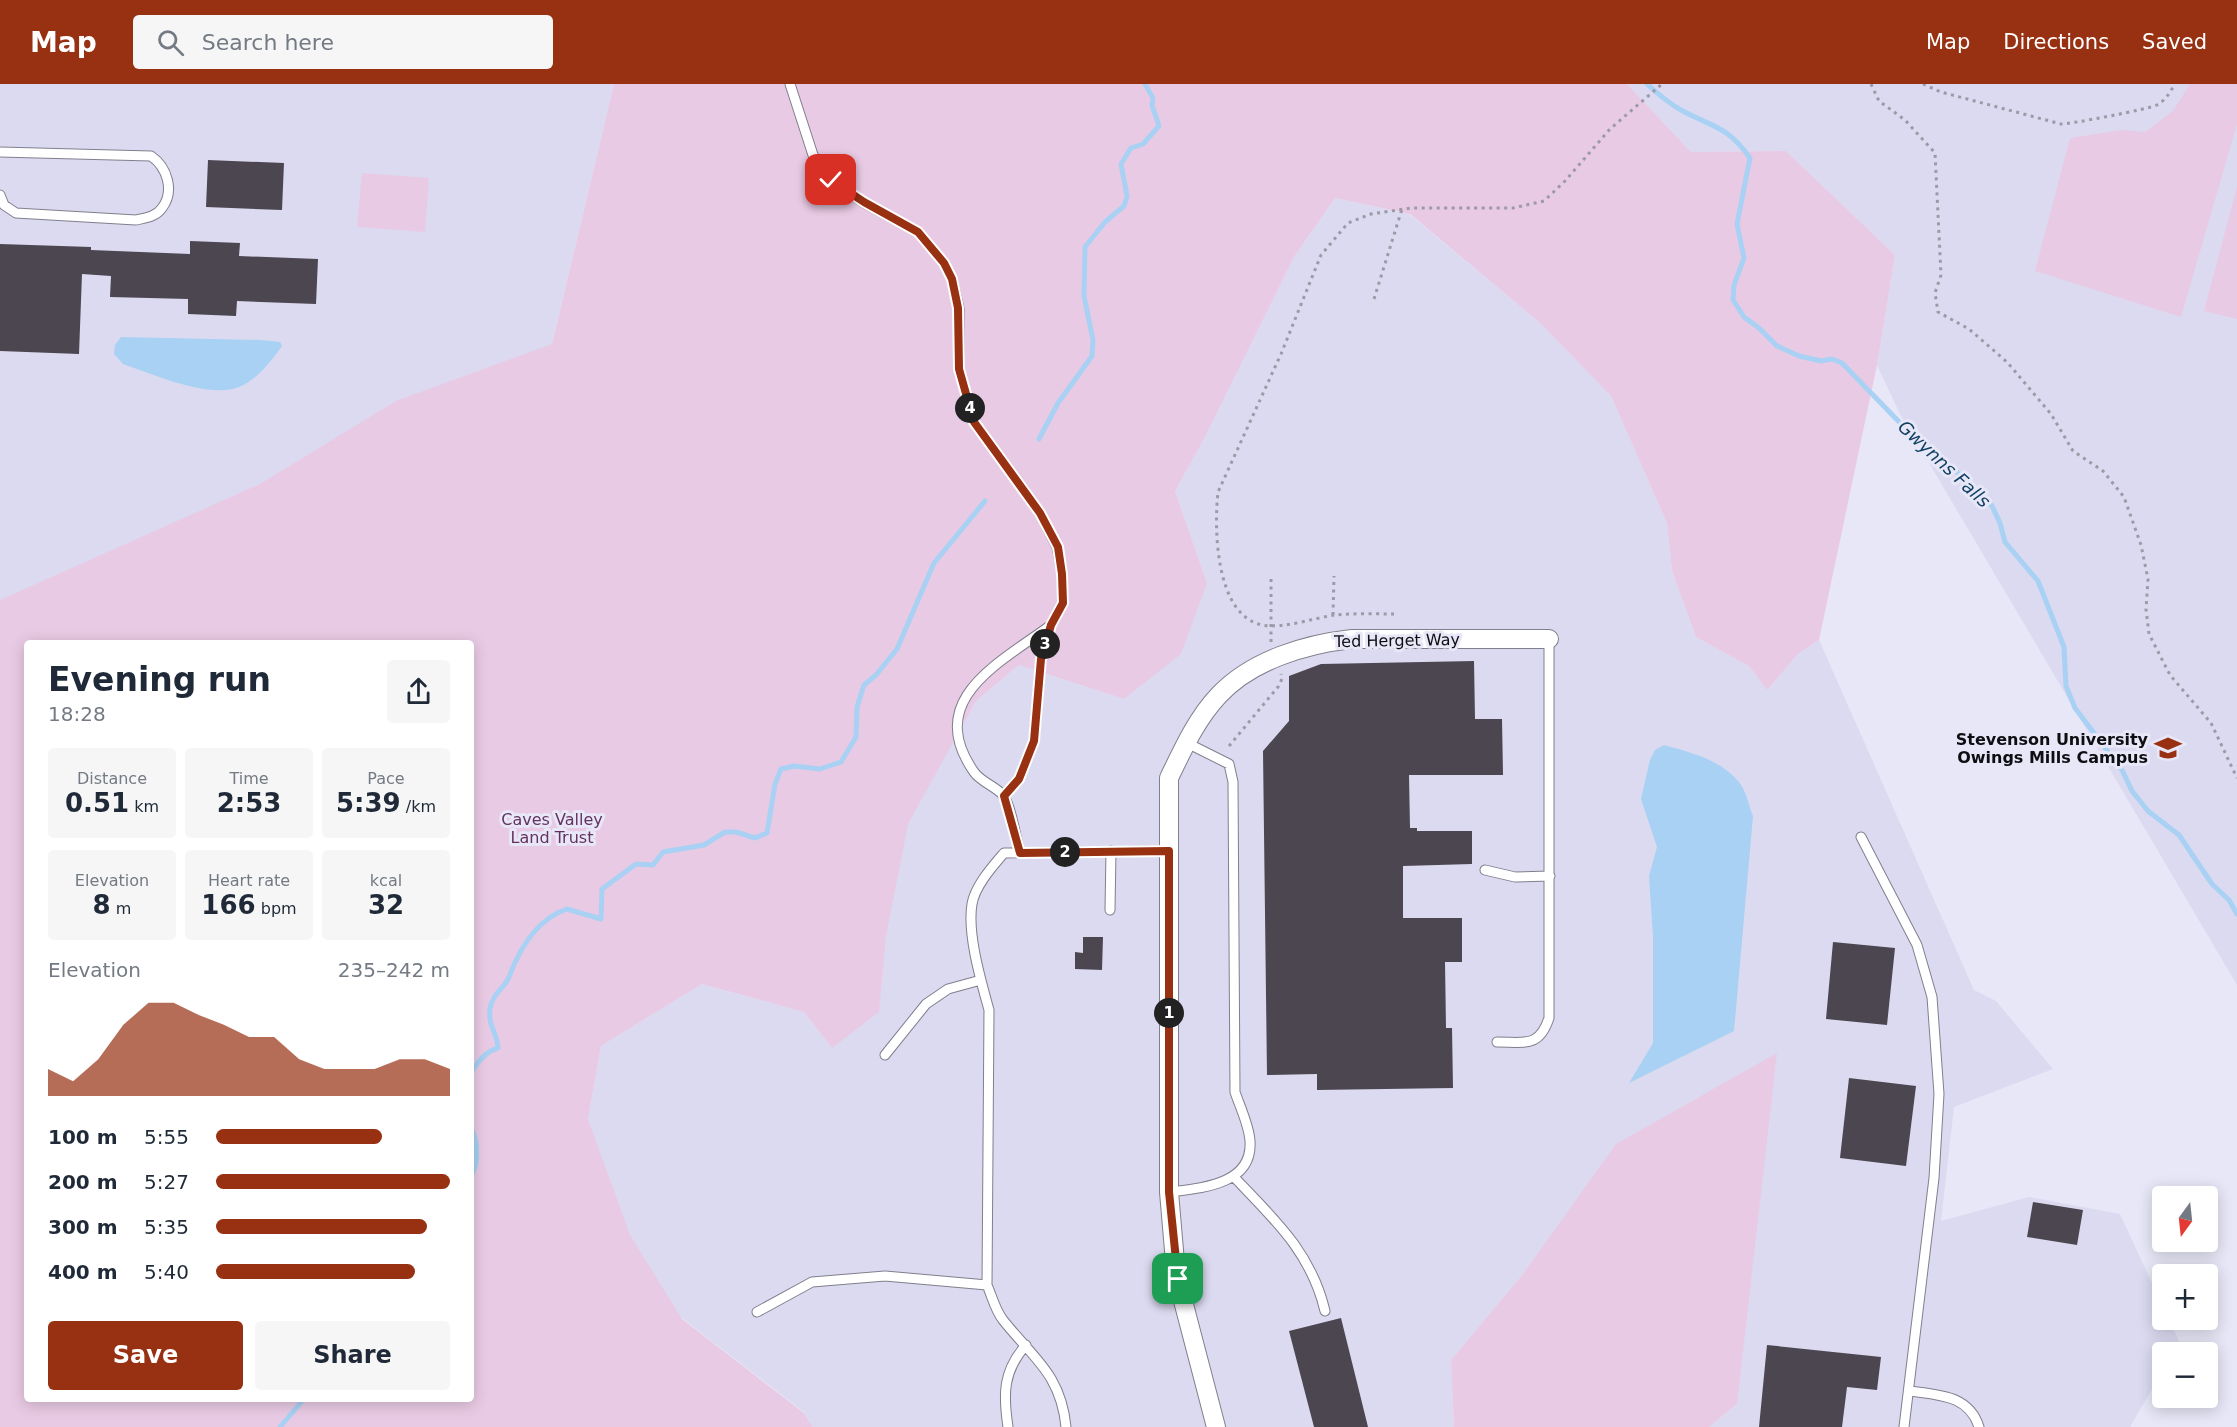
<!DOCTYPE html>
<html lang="en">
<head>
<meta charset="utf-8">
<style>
	body { margin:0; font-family:"DejaVu Sans",sans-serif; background:#f6f6f7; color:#1f2937; height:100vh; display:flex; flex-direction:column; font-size:22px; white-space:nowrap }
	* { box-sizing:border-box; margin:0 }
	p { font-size:20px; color:#747a83 }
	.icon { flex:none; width:33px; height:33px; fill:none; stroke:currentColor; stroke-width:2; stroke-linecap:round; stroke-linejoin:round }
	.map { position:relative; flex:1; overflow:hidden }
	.panel { position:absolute; left:24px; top:556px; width:450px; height:762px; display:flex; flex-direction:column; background:#fff; border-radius:6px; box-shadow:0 3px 15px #0003 }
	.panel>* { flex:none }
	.needle { width:39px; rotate:195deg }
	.fabs { position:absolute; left:2152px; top:1102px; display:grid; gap:12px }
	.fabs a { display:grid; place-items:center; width:66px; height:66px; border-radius:6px; background:#fff; box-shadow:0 3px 15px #0003; font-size:30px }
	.pin { position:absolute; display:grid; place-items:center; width:51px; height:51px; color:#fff; margin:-26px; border-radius:12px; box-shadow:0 3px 9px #0006 }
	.km { position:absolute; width:30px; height:30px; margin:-15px; border-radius:50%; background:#222; color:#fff; font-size:16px; line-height:30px; text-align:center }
	.round { display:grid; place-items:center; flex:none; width:63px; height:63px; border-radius:6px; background:#f6f6f7 }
	.summary { display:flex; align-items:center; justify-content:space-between; height:102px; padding:0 24px }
	h1 { font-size:33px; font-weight:800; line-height:45px }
	.figures { display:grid; grid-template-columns:repeat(3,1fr); gap:9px; height:102px; padding:6px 24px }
	.figures div { display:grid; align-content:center; border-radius:6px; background:#f6f6f7; text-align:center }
	.figures b { font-size:26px; font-weight:800 }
	.figures small { font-size:16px; font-weight:400 }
	.figures p { font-size:16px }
	.chart { height:168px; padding:12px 24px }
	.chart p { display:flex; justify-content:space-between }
	.chart svg { width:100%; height:108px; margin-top:6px; fill:#983012; opacity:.7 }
	.cta { display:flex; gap:12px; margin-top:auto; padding:12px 24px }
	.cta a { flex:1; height:69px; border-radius:6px; background:#983012; color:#fff; font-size:24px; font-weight:800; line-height:69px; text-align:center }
	.cta a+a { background:#f6f6f7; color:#1f2937 }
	ul { padding:0 24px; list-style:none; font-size:20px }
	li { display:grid; grid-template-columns:96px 72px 1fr; align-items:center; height:45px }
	li i { height:15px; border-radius:8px; background:#983012 }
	header { display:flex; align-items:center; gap:36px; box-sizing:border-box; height:84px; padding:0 30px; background:#983012; color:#fff }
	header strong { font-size:28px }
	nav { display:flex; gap:33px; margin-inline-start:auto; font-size:21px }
	.search { width:420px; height:54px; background:#f6f6f7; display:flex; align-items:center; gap:15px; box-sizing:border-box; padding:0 21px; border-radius:6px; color:#747a83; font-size:22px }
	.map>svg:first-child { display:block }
	.built { fill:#dbdaf0 }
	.green { fill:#e9cae4; fill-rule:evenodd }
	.water { fill:#a8d1f4 }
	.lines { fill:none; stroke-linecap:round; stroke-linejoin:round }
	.stream { stroke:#a8d1f4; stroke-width:5 }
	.building { fill:#4c4651 }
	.lane-casing { stroke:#807f8d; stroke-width:11 }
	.street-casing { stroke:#807f8d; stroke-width:20 }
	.path { stroke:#9b9aa6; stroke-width:3; stroke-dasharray:3 4.5; stroke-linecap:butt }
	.lane { stroke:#fff; stroke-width:9 }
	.street { stroke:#fff; stroke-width:18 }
	.route-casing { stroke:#fff; stroke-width:12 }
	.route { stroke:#983012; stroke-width:8 }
	.labels { text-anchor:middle; stroke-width:6; stroke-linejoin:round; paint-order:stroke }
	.street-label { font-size:16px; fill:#0d0d12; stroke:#e8e7f7 }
	.poi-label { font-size:16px; font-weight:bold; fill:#0d0d12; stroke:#e8e7f7; text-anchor:end }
	.park-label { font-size:16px; fill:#64325f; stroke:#e8e7f7 }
	.water-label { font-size:18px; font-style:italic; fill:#114062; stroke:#e8e7f7 }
</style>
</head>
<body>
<header>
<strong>Map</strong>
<div class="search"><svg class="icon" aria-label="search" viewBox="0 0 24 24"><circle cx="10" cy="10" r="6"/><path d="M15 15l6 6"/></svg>Search here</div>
<nav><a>Map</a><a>Directions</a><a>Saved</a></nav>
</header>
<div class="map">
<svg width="2237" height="1343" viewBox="0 0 2237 1343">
	<rect width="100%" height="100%" fill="#e8e7f7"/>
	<path class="built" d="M0,0h614l-117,489 -470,71v756h361l-388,27z
		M1627,0h610v901l-338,-573 -22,-47 18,-110 -109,-104 -95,1z
		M1335,114l74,16 131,109 71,73 56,127 5,48 24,66 53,29 18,24 31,-36 21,-14 155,350 22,11 57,68 -99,38 -13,114 88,-24 91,17 43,93v13h6l11,23 -7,10h-10v17l-33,57h-421l28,-23 -214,-130 -72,86 3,67h-641l-9,-15 -156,-120 -60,-173 13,-73 101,-62 102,28 28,36 63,-207 81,-140 43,-36 105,34 83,-116 -32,-92 29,-52 90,-182z"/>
	<path class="green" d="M614,0h1013l64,68 95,-1 109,104 -18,110 -58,275 -21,14 -31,36 -18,-24 -53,-29 -24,-66 -5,-48 -56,-127 -71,-73 -130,-109 -75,-16 -41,59 -90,182 -29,52 32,92 -26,71 -57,45 -105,-34 -43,36 -68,123 -22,112 -7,76 -47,36 -28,-36 -102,-28 -101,62 -13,73 42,116 52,84 122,94 9,14h-813v-827l260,-116 136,-83 156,-57zM27,560h444v756h-444z
		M2190,0h47v40l-56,193 -146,-46 35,-133 52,-8 23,2 28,-21z
		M362,89l67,5 -4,54 -68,-5z
		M2237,103v132l-33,-8z
		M1777,969l-40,351 -28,23h-255l-3,-67 72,-86 93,-130z"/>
	<path class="water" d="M121,253l140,3 19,2 2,4c-11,15 -25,34 -43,41 -31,12 -86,-13 -116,-23l-9,-10 1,-9z
		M1664,661c28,8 59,15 77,40 6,9 8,22 12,31l-19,215 -105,52 24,-40v-107l-4,-60 8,-29 -16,-48 9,-39 5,-10z"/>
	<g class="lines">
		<path class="stream" d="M1647,0c11,10 21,19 34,26 31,17 47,16 69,48l-13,66 7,34 -10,27 -1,15 11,17 15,11 18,18 22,10 22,5 11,-2 10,4 64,66 27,20 59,57 8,17 5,19 33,39 26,66 2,39 9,22 47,62 10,21 16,20 31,24 33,49 17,16 8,14
			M1039,355l19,-36 34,-47 1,-16 -9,-44 1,-49 20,-25 19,-16 3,-10 -6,-32 10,-16 12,-4 16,-18 -7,-21 1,-7 -8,-14
			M471,988c7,-10 15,-21 27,-24 -1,-16 -10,-21 -8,-39 2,-15 14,-20 19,-32 10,-27 28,-58 58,-68l34,10 1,-30 34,-25 17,1 10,-13 41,-7 21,-13h11l19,6 12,-5 8,-49 6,-15 13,-3 26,3 21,-7 15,-25 1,-30 7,-22 12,-10 21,-26 37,-86 51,-62
			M471,1044c7,12 8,36 0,48
			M280,1343l23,-27"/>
	</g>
	<path class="building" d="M208,76l76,3 -2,47 -76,-3z
		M190,157l50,2 -1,13 79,3 -2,45 -79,-3 -1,15 -48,-2v-15l-78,-2 1,-21 -29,-2 -3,80 -79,-3v-107l91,3v3l99,4z
		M1474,577l1,58h27l1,56h-94l1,53h7v3h55v33l-69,2v52h59v44h-17l1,66h6l1,60 -136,2v-16l-50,1 -4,-324 26,-30v-45l32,-12z
		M1083,853h20l-1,33 -27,-1v-17l8,1z
		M1833,858l62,6 -8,77 -61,-6z
		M1849,994l67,8 -10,80 -66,-8z
		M2033,1118l50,8 -6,35 -50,-8z
		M1341,1234l27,109h-54l-25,-96z
		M1767,1261l114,12 -4,33 -30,-3 -5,40h-83z"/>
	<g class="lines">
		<defs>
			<path id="lane" d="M790,0l23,71 18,25 33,23 54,29 26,31 8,16 7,29v61l15,53 66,91 17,34 5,27 1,29 -12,22 -10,34 -7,82 -15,38 -15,17
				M0,68l151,4c16,11 24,35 11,52 -6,9 -17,10 -26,12l-120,-7 -12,-8 -4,-10
				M1861,753l56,108 15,52 7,97 -5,84 -30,249
				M1020,769c-4,-14 -9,-48 -17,-58 -8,-9 -22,-13 -29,-23 -51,-73 26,-109 77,-147
				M1485,786l30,7 35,-1
				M1110,826l1,-59
				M1497,958c28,0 42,6 52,-24v-379
				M885,971l41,-51 22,-15 33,-9
				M1233,1092c41,43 78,76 92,135
				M1169,1108c32,-4 84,-7 81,-51 -1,-16 -10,-34 -15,-49l-2,-310 -4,-18 -42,-21
				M757,1228l55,-30 73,-6 102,9
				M1910,1307c29,4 59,4 69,36
				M1008,1343c-5,-33 -5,-56 18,-82
				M1066,1343c-5,-53 -33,-69 -63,-107 -8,-10 -11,-24 -16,-35l2,-275c-8,-29 -22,-76 -17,-106 3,-18 20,-37 32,-51l165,-2"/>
			<path id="street" d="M1216,1343l-34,-130 -7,-35 -6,-70v-414c14,-29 28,-60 50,-83 33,-35 87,-51 133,-56h197"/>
		</defs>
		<use href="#lane" class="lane-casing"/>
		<use href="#street" class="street-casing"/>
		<path class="path" d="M1871,0l8,17 26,19 30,33 6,122 -6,18 3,19 31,17 38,33 44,52 22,37 30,20 21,26 17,48 7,34 -2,30 3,25 21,41 41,48 26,55
			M1923,0l18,8 120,32c10,0 88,-15 96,-19 9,-5 13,-13 18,-21
			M1374,215l28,-90
			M1394,530c-19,0 -40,-1 -59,1 -22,3 -51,14 -73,10 -47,-10 -48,-97 -44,-133l63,-138 40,-99 27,-32 23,-9 40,-6h102l31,-7 21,-20 45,-52 52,-45
			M1333,531l1,-39
			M1271,558v-67
			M1229,662l49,-59 4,-8 -1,-5"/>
		<use href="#lane" class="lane"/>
		<use href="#street" class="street"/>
	</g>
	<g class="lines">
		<defs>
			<path id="route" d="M831,96l33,22 54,30 26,31 8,16 6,29 1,61 15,53 66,91 18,34 4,27 1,29 -12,22 -10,34 -7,82 -15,38 -15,17 16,57 149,-2v341l9,87"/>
		</defs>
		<use href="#route" class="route-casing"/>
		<use href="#route" class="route"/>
	</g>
	<defs>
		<symbol id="university-bare" viewBox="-9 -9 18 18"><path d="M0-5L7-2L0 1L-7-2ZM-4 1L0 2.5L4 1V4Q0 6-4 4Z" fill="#983012" stroke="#e8e7f7" stroke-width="2.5" paint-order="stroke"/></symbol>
	</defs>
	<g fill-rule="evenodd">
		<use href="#university-bare" x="2149" y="645" width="38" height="38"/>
	</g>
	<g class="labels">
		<g class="street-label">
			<text transform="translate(1397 556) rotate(-1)" y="6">Ted Herget Way</text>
		</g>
		<g class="poi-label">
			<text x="2148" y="661">Stevenson University<tspan x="2148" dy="18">Owings Mills Campus</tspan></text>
		</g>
		<g class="park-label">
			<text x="552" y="741">Caves Valley<tspan x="552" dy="18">Land Trust</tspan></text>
		</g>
		<g class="water-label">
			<text transform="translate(1944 380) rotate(43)" y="6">Gwynns Falls</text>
		</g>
	</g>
</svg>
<div class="fabs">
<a><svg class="needle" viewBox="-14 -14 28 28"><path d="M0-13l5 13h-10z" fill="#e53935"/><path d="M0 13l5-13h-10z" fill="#747a83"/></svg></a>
<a>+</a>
<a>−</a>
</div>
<div class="pin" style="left:1178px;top:1195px;background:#1e9e55"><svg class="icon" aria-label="arrive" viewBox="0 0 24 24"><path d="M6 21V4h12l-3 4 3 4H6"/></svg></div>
<div class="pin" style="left:831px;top:96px;background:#d93025"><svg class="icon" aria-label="check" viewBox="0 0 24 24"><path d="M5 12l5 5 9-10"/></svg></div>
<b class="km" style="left:1169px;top:929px">1</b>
<b class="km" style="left:1065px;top:768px">2</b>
<b class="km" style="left:1045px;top:560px">3</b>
<b class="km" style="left:970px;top:324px">4</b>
<section class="panel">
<div class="summary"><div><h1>Evening run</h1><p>18:28</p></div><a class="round"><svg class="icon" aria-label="share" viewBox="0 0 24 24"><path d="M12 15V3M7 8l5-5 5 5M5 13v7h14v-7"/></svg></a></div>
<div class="figures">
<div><p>Distance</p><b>0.51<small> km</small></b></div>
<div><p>Time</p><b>2:53</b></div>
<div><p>Pace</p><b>5:39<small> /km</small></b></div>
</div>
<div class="figures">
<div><p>Elevation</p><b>8<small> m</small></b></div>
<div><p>Heart rate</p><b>166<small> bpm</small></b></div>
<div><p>kcal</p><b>32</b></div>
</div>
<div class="chart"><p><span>Elevation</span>235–242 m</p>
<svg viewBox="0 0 160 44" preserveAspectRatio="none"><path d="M0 44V33L10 38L20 29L30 15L40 6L50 6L60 11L70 15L80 20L90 20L100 29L110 33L120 33L130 33L140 29L150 29L160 33V44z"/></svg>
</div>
<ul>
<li><b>100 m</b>5:55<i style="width:71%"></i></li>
<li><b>200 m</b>5:27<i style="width:100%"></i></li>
<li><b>300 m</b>5:35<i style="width:90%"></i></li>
<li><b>400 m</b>5:40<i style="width:85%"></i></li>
</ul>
<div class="cta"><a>Save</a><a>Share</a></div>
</section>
</div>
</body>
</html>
